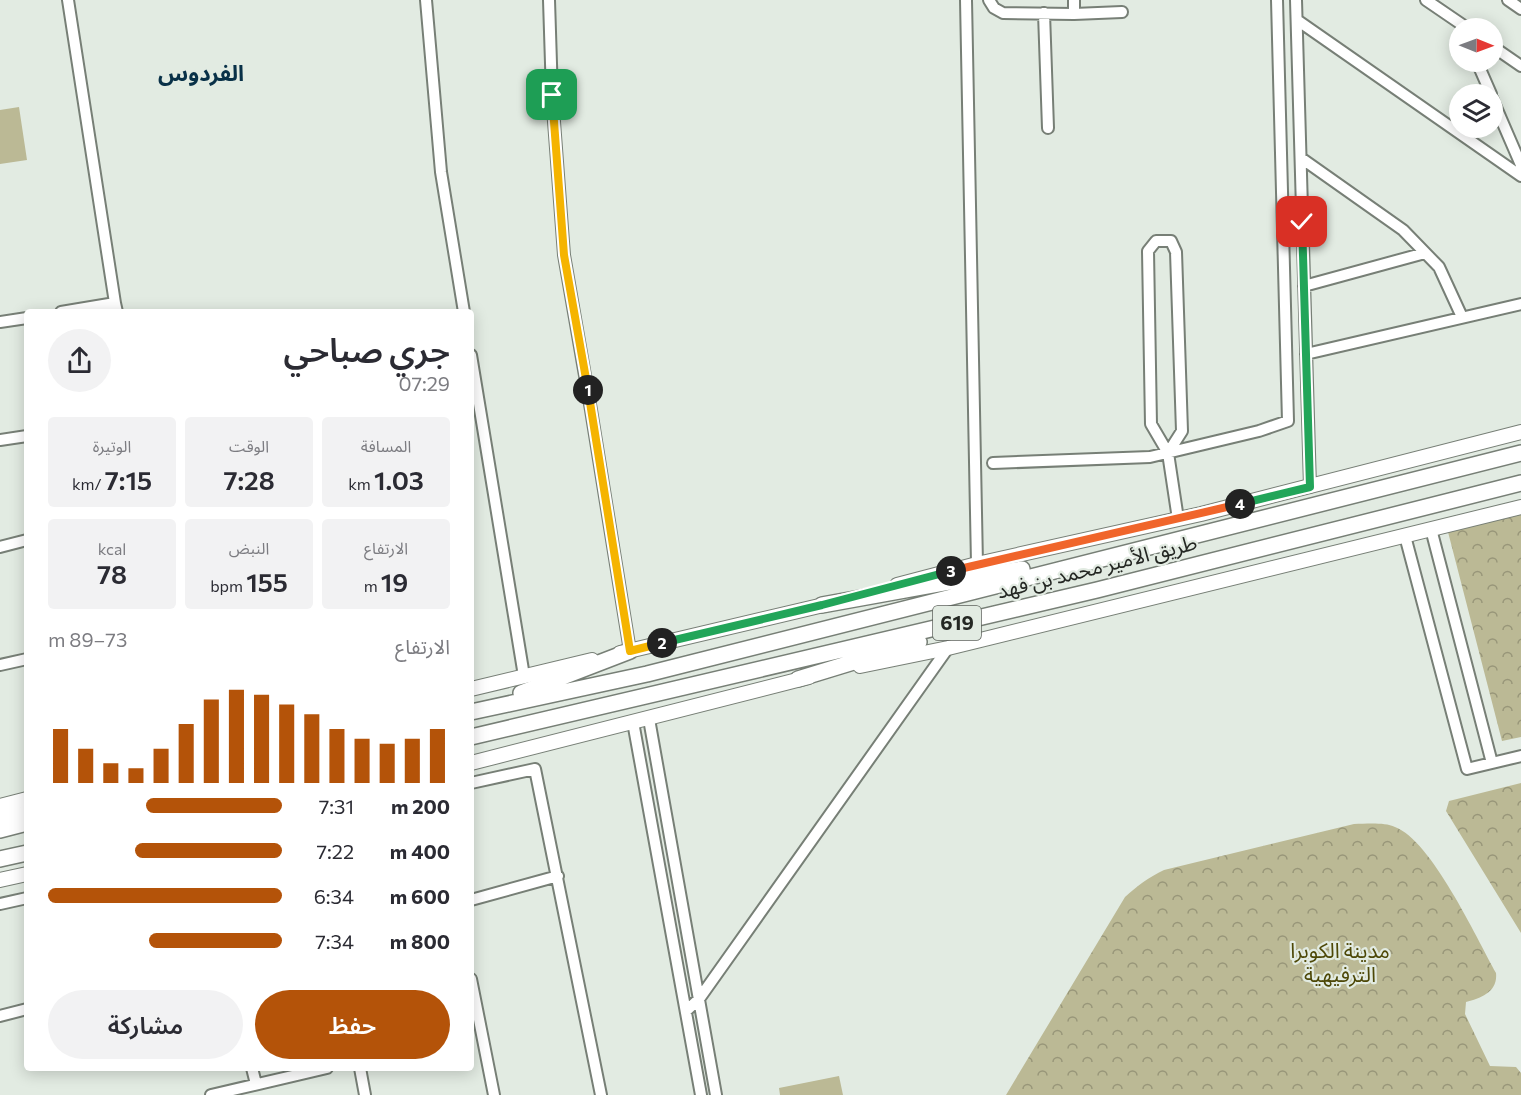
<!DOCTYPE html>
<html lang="ar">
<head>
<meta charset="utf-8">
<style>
	body { margin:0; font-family:Commissioner,"Noto Sans Arabic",sans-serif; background:#f2f2f3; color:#2b2b33; direction:rtl; height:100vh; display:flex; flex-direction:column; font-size:22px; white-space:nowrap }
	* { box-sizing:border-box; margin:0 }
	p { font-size:20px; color:#7c7c81 }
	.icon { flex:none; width:33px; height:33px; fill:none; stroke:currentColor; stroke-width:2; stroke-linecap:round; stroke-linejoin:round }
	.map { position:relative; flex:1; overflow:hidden; direction:ltr }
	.sheet { position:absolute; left:24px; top:309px; width:450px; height:762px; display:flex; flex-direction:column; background:#fff; border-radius:6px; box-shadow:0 3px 15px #0003; direction:rtl }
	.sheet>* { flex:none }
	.needle { width:39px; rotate:91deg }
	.tools { position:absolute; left:1449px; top:18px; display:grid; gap:12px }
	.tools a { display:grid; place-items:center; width:54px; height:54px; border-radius:50%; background:#fff; box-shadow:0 3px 15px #0003; font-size:30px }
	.pin { position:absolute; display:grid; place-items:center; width:51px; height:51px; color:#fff; margin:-26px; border-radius:12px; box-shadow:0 3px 9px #0006 }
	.km { position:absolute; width:30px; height:30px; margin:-15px; border-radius:50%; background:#222; color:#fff; font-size:16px; line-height:30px; text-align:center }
	.round { display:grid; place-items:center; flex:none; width:63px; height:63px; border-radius:32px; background:#f2f2f3 }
	.overview { display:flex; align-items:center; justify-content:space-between; height:102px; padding:0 24px }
	h1 { font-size:33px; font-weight:600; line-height:45px }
	.stats { display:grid; grid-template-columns:repeat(3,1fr); gap:9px; height:102px; padding:6px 24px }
	.stats div { display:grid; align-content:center; border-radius:6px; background:#f2f2f3; text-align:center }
	.stats b { font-size:26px; font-weight:600 }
	.stats small { font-size:16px; font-weight:400 }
	.stats p { font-size:16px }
	.chart { height:168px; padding:12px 24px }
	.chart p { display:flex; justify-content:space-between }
	.chart svg { width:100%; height:108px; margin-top:6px; stroke:#b45309; stroke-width:6 }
	.cta { display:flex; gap:12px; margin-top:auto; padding:12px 24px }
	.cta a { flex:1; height:69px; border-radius:36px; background:#b45309; color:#fff; font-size:24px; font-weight:600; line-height:69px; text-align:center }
	.cta a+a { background:#f2f2f3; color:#2b2b33 }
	ul { padding:0 24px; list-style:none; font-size:20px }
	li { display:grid; grid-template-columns:96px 72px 1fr; align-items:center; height:45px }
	li i { height:15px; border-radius:8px; background:#b45309 }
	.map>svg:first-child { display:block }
	.park { fill:url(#park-crowns) }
	.garden { fill:#bbb995 }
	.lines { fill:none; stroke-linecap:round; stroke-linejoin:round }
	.minor-casing { stroke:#777f76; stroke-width:14 }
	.major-casing { stroke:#777f76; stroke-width:16 }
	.highway-casing { stroke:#777f76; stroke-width:18 }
	.minor { stroke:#fff; stroke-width:10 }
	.major { stroke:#fff; stroke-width:14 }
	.highway { stroke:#fff; stroke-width:15 }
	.split-1-casing { stroke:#fff; stroke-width:12 }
	.split-2-casing { stroke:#fff; stroke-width:12 }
	.split-3-casing { stroke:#fff; stroke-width:12 }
	.split-4-casing { stroke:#fff; stroke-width:12 }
	.split-5-casing { stroke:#fff; stroke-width:12 }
	.split-1 { stroke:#f5b400; stroke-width:8 }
	.split-2 { stroke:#f5b400; stroke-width:8 }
	.split-3 { stroke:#22a559; stroke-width:8 }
	.split-4 { stroke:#f0652b; stroke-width:8 }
	.split-5 { stroke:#22a559; stroke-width:8 }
	.labels { text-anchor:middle; stroke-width:4.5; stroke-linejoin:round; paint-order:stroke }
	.shield { fill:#e2ebe2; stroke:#5d625c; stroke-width:1.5 }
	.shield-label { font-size:20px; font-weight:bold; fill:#242723 }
	.street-label { font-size:21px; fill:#242723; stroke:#e2ebe2 }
	.park-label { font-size:21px; fill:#4d4807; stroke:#e2ebe2 }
	.neighbourhood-label { font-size:22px; font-weight:bold; fill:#093148; stroke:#e2ebe2 }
</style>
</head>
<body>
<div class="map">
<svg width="1521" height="1095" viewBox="0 0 1521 1095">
	<defs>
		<pattern id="park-crowns" width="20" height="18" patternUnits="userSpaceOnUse" patternTransform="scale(1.5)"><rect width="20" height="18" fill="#bbb995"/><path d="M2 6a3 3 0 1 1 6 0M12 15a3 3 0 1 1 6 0" fill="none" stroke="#989679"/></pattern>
	</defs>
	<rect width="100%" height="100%" fill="#e2ebe2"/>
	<path class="park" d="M1521,514v223l-19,4 -54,-209z
		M1521,783v150l-75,-122 3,-10z
		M1354,824c12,0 30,-2 41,3 36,13 81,110 101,146 2,19 -15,25 -30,29l-1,12 25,52 26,1 5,6v22h-515l119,-198c12,-11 24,-20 39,-27z"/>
	<path class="garden" d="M19,107l8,53 -27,4v-54z
		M839,1076l4,19h-63l-1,-7z"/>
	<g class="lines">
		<defs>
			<path id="minor" d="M68,0l47,303
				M426,0l15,172 23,140
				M549,0l3,95 12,160 27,155 39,241
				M966,0l11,564
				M989,0l5,8 9,5 71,1 48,-2
				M1074,0v14
				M1296,0l14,487
				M1426,0l41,28
				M1508,0l13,9
				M1044,13l4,115
				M1297,20l224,156
				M1492,46l29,20
				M1477,62l14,32
				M1492,98l29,67
				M1301,158l102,72 36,37 23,50
				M1304,286l121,-33
				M61,312l54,-9 2,9
				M0,322l27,-4
				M1306,354l215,-50
				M471,355l53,321
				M0,440l27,-4
				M1168,453l-17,-29 -3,-173 8,-10h15l5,11 6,179 -14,22 10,66
				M993,463l157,-6 109,-26 29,-10 -11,-421
				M1431,529l61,234
				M1405,536l62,233 54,-13
				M0,547l27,-7
				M0,665l27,-6
				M649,719l67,376
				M633,722l68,373
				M471,783l64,-14 66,326
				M471,900l87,-24
				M0,904l27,-6
				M471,979l23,116
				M686,1011l13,-12 249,-351
				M0,1016l27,-7
				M252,1068l4,16
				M360,1068l5,27
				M211,1095l116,-27"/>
			<path id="major" d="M897,585l80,-21 224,-50 320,-82
				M620,653l212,-50
				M860,666l88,-18 573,-141
				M471,689l121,-29
				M471,763l338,-86
				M0,806l27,-7
				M0,880l27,-6"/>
			<path id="highway" d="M822,605l200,-36
				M798,679l121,-37
				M521,693l109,-42
				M471,712l176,-38 874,-221
				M471,737l626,-147 424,-107
				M0,819l24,-5
				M0,830l27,-7
				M0,859l27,-6"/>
		</defs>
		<use href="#minor" class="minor-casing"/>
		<use href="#major" class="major-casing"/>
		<use href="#highway" class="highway-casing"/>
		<use href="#minor" class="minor"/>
		<use href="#major" class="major"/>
		<use href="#highway" class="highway"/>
	</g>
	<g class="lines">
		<defs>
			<path id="split-1" d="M552,95l12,160 24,135"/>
			<path id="split-2" d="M588,390l42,261 32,-8"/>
			<path id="split-3" d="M662,643l160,-38 129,-34"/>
			<path id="split-4" d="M951,571l289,-67"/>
			<path id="split-5" d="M1240,504l70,-17 -8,-265"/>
		</defs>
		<use href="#split-1" class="split-1-casing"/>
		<use href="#split-2" class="split-2-casing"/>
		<use href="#split-3" class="split-3-casing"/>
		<use href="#split-4" class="split-4-casing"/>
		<use href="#split-5" class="split-5-casing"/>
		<use href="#split-1" class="split-1"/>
		<use href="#split-2" class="split-2"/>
		<use href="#split-3" class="split-3"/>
		<use href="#split-4" class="split-4"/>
		<use href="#split-5" class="split-5"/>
	</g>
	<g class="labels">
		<rect class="shield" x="933" y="606" width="48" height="34" rx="4.5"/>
		<g class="shield-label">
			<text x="957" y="630">619</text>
		</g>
		<g class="street-label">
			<text transform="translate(1097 567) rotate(-14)" y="7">طريق الأمير محمد بن فهد</text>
		</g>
		<g class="park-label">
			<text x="1340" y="958">مدينة الكوبرا<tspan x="1340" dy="24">الترفيهية</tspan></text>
		</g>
		<g class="neighbourhood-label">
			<text x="201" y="81">الفردوس</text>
		</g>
	</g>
</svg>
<div class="tools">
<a><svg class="needle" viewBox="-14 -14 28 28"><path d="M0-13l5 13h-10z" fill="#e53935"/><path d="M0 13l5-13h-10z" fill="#7c7c81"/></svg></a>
<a><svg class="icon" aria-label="layers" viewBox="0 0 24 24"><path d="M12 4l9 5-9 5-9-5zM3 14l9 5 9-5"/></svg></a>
</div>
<div class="pin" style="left:552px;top:95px;background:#1e9e55"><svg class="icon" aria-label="arrive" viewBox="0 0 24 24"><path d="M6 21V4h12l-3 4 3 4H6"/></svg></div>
<div class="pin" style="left:1302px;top:222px;background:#d93025"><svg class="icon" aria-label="check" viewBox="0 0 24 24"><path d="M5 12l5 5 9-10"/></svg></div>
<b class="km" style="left:588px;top:390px">1</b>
<b class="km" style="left:662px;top:643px">2</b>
<b class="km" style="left:951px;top:571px">3</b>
<b class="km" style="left:1240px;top:504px">4</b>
<section class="sheet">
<div class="overview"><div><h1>جري صباحي</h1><p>07:29</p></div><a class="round"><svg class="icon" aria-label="share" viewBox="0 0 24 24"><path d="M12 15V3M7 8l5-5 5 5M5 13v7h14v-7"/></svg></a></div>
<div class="stats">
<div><p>المسافة</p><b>1.03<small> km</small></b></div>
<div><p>الوقت</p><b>7:28</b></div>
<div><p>الوتيرة</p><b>7:15<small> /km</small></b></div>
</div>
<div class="stats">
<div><p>الارتفاع</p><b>19<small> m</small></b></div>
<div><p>النبض</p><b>155<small> bpm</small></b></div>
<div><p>kcal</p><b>78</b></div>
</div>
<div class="chart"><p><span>الارتفاع</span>73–89 m</p>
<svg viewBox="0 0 160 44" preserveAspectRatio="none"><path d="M5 44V22M15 44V30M25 44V36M35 44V38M45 44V30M55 44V20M65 44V10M75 44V6M85 44V8M95 44V12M105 44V16M115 44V22M125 44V26M135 44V28M145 44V26M155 44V22"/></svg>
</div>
<ul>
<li><b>200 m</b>7:31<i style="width:58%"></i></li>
<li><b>400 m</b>7:22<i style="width:63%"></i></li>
<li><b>600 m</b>6:34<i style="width:100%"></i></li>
<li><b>800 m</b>7:34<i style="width:57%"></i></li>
</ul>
<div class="cta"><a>حفظ</a><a>مشاركة</a></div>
</section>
</div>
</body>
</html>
